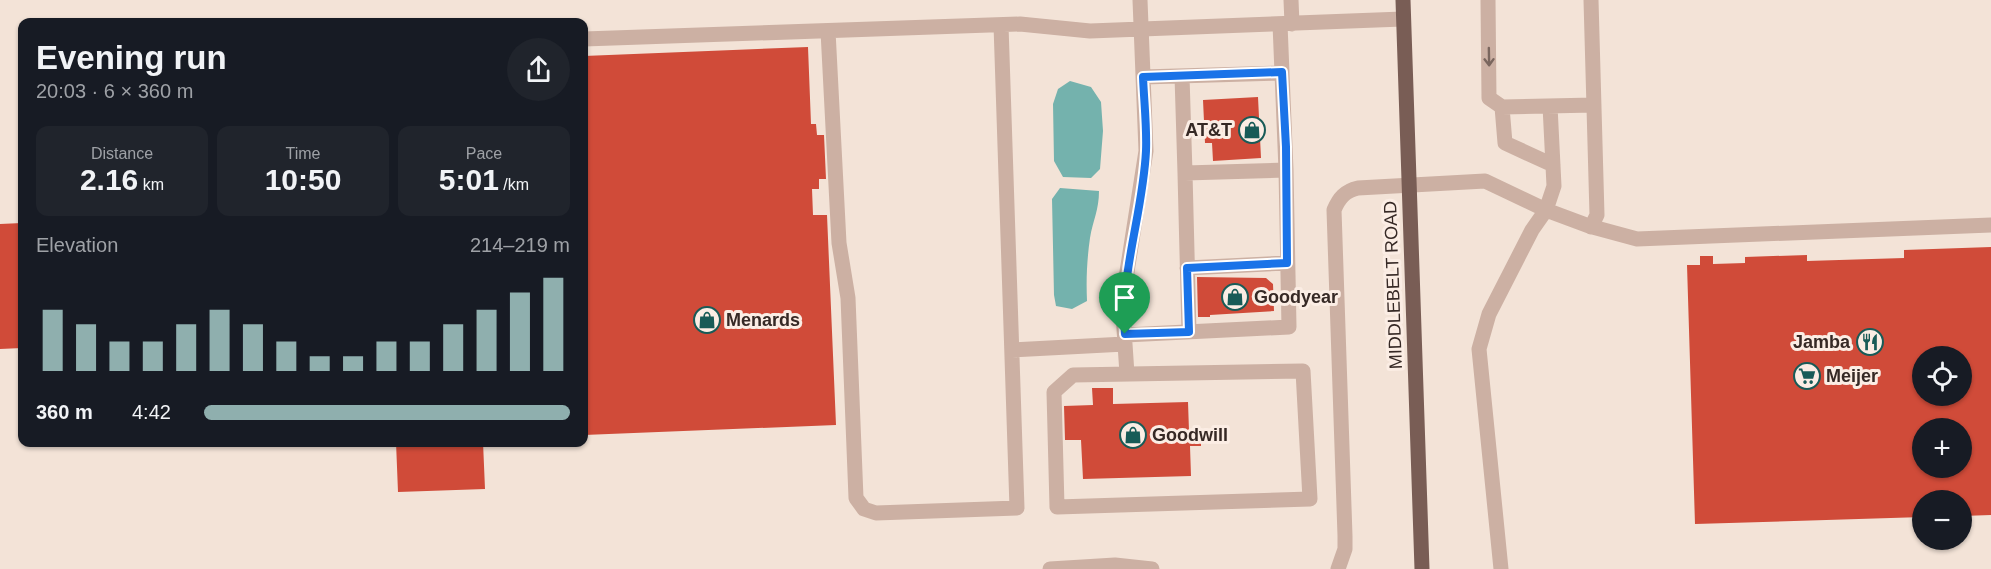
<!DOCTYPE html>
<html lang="en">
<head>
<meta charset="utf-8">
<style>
	body { margin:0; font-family:Helvetica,sans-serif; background:#20242c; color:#f1f3f6; height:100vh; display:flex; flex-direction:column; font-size:22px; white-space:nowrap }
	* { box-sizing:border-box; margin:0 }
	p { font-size:20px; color:#9ea1a6 }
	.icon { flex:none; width:33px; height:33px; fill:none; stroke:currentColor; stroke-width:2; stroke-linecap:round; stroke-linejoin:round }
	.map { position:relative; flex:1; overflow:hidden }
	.drawer { position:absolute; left:18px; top:18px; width:570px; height:429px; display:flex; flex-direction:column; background:#171b24; border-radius:12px; box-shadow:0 2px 4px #0004 }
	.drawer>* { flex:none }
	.fabs { position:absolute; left:1912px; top:346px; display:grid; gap:12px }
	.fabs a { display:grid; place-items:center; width:60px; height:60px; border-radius:50%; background:#171b24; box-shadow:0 2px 4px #0004; font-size:30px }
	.pin { position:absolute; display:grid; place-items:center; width:51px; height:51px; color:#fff; margin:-62px -26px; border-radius:50% 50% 50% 0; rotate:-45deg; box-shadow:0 0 6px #0007 }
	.pin .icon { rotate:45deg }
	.round { display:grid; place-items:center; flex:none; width:63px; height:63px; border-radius:32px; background:#20242c }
	.head { display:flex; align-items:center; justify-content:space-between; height:102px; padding:0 18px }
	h1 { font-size:33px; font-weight:800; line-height:45px }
	.figures { display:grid; grid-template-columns:repeat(3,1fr); gap:9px; height:102px; padding:6px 18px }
	.figures div { display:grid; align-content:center; border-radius:12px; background:#20242c; text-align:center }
	.figures b { font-size:30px; font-weight:800 }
	.figures small { font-size:16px; font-weight:400 }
	.figures p { font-size:16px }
	.chart { height:168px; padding:12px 18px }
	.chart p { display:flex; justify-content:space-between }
	.chart svg { width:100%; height:108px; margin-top:6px; stroke:#8fafae; stroke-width:6 }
	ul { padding:0 18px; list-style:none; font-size:20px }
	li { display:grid; grid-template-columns:96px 72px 1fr; align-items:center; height:45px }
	li i { height:15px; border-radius:8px; background:#8fafae }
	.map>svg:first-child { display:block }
	.water { fill:#74b2ad }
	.building { fill:#d04b39; fill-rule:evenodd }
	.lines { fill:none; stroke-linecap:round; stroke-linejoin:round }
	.minor { stroke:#ccb0a3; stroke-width:15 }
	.major { stroke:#795d55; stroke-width:15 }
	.oneway { stroke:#7a665e }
	.route-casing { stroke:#fff; stroke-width:12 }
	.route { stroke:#1a73e8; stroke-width:8 }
	.labels { text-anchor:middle; stroke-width:6; stroke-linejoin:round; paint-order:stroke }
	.poi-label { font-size:18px; font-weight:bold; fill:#362925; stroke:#fbede4; text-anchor:start }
	.street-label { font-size:18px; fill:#362925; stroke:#fbede4 }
</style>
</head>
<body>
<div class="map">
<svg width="1991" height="569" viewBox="0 0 1991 569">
	<rect width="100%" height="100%" fill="#f3e3d7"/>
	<path class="water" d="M1070,81l21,6 10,15 2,29 -3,38 -9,9 -28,-1 -9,-16 -1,-57 5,-15z
		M1060,188l39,3c0,19 -6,29 -9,47 -3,21 -4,41 -3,63l-15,8 -16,-3 -2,-11 -2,-96z"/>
	<path class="building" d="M808,47l3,77h5l1,11h7l2,44h-7v10h-7l1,26h14l9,210 -252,10v-379z
		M1258,97l3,61 -48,3 -1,-18h-7l-2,-43z
		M22,223v125l-22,1v-125z
		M1991,247v268l-29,1v-15h-39v16l-228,7 -8,-259h13v-9h13v8l32,-1v-6l62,-2v6l97,-3v-8zM1923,357h39v39h-39zM1923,429h39v39h-39z
		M1197,277l69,1 7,6 1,27 -64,4v2h-12z
		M1092,388h21v16l75,-2 1,29 12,-1v16h-11l1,30 -108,3 -2,-39h-16l-1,-34 29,-1z
		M396,442h87l2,47 -87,3z"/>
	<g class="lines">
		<path class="minor" d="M1291,0l1,24
			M1488,0l1,98 13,9 92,-2
			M1591,0l6,215 -6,12
			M828,31l11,212 9,55 8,200 8,11 12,4 141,-5 -16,-483
			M584,39l436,-15 70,7 313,-12
			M1182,76l3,97 101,-3 -4,-97
			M1143,77l139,-4 -2,-49
			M1502,107l3,36 48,22
			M1185,173l4,159
			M1187,268l100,-5
			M1125,335l164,-8 -3,-157
			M1012,350l113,-6
			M1303,371l7,128 -253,8 -3,-115 19,-17z
			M1127,374l-4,-60 3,-36 20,-127 -6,-151
			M1050,569l65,-4 37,4
			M1338,569l7,-20v-13l-11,-326c5,-12 11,-19 24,-22l127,-7 61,29 43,16 48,13 354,-14
			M1501,569l-22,-220 10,-35 43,-84 14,-20 8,-24 -4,-80"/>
		<path class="major" d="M1403,0l19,569"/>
	</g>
	<defs><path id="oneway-shaft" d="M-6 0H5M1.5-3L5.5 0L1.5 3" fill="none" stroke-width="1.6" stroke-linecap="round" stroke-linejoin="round" transform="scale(1.5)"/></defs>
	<use class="oneway" href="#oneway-shaft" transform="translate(1489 57) rotate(89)"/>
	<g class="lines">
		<defs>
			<path id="route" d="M1282,72l4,75 1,116 -100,5 2,64 -64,2c-5,-62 18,-121 21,-183 1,-24 -2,-50 -3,-74z"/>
		</defs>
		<use href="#route" class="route-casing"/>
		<use href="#route" class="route"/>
	</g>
	<defs>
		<symbol id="shop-ring" viewBox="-11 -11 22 22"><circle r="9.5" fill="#fbede4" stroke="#185b57" stroke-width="1.5"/><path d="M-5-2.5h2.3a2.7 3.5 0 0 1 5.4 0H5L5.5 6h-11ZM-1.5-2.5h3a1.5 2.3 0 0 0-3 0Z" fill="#185b57"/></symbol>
		<symbol id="restaurant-ring" viewBox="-11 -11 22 22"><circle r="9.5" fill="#fbede4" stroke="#185b57" stroke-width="1.5"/><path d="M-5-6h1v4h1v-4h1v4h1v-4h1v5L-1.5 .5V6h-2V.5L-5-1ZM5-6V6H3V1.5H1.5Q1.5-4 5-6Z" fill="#185b57"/></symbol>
		<symbol id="supermarket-ring" viewBox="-11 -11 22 22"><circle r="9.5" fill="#fbede4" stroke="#185b57" stroke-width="1.5"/><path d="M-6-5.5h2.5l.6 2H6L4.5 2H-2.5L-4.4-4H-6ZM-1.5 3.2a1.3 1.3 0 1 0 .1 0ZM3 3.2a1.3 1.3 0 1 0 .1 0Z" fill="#185b57"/></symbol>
	</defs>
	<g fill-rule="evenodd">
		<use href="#shop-ring" x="1237" y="115" width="30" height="30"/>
		<use href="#shop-ring" x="1220" y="282" width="30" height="30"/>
		<use href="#shop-ring" x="692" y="305" width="30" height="30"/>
		<use href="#restaurant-ring" x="1855" y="327" width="30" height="30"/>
		<use href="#supermarket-ring" x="1792" y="361" width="30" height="30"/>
		<use href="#shop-ring" x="1118" y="420" width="30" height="30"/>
	</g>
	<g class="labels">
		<g class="poi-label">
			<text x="1232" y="136" text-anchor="end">AT&amp;T</text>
			<text x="1254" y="303">Goodyear</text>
			<text x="726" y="326">Menards</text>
			<text x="1850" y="348" text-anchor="end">Jamba</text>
			<text x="1826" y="382">Meijer</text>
			<text x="1152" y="441">Goodwill</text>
		</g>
		<g class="street-label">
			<text transform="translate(1393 285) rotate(-92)" y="6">MIDDLEBELT ROAD</text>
		</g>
	</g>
</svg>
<div class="fabs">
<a><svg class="icon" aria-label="locate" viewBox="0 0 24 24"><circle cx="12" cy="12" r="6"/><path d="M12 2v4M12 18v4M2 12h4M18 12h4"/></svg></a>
<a>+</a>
<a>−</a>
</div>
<div class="pin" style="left:1125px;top:334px;background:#1e9e55"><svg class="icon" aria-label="arrive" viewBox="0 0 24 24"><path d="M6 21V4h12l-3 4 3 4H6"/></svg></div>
<section class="drawer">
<div class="head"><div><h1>Evening run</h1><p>20:03 · 6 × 360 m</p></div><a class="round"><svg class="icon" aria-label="share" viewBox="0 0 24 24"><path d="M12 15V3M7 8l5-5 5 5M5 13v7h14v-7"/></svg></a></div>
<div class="figures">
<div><p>Distance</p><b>2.16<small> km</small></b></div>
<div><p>Time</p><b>10:50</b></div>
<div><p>Pace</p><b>5:01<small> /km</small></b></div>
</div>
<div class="chart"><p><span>Elevation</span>214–219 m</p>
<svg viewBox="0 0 160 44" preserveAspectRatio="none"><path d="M5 44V19M15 44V25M25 44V32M35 44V32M45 44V25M55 44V19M65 44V25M75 44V32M85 44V38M95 44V38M105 44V32M115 44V32M125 44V25M135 44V19M145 44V12M155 44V6"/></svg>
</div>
<ul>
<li><b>360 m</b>4:42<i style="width:100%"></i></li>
</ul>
</section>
</div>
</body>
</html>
